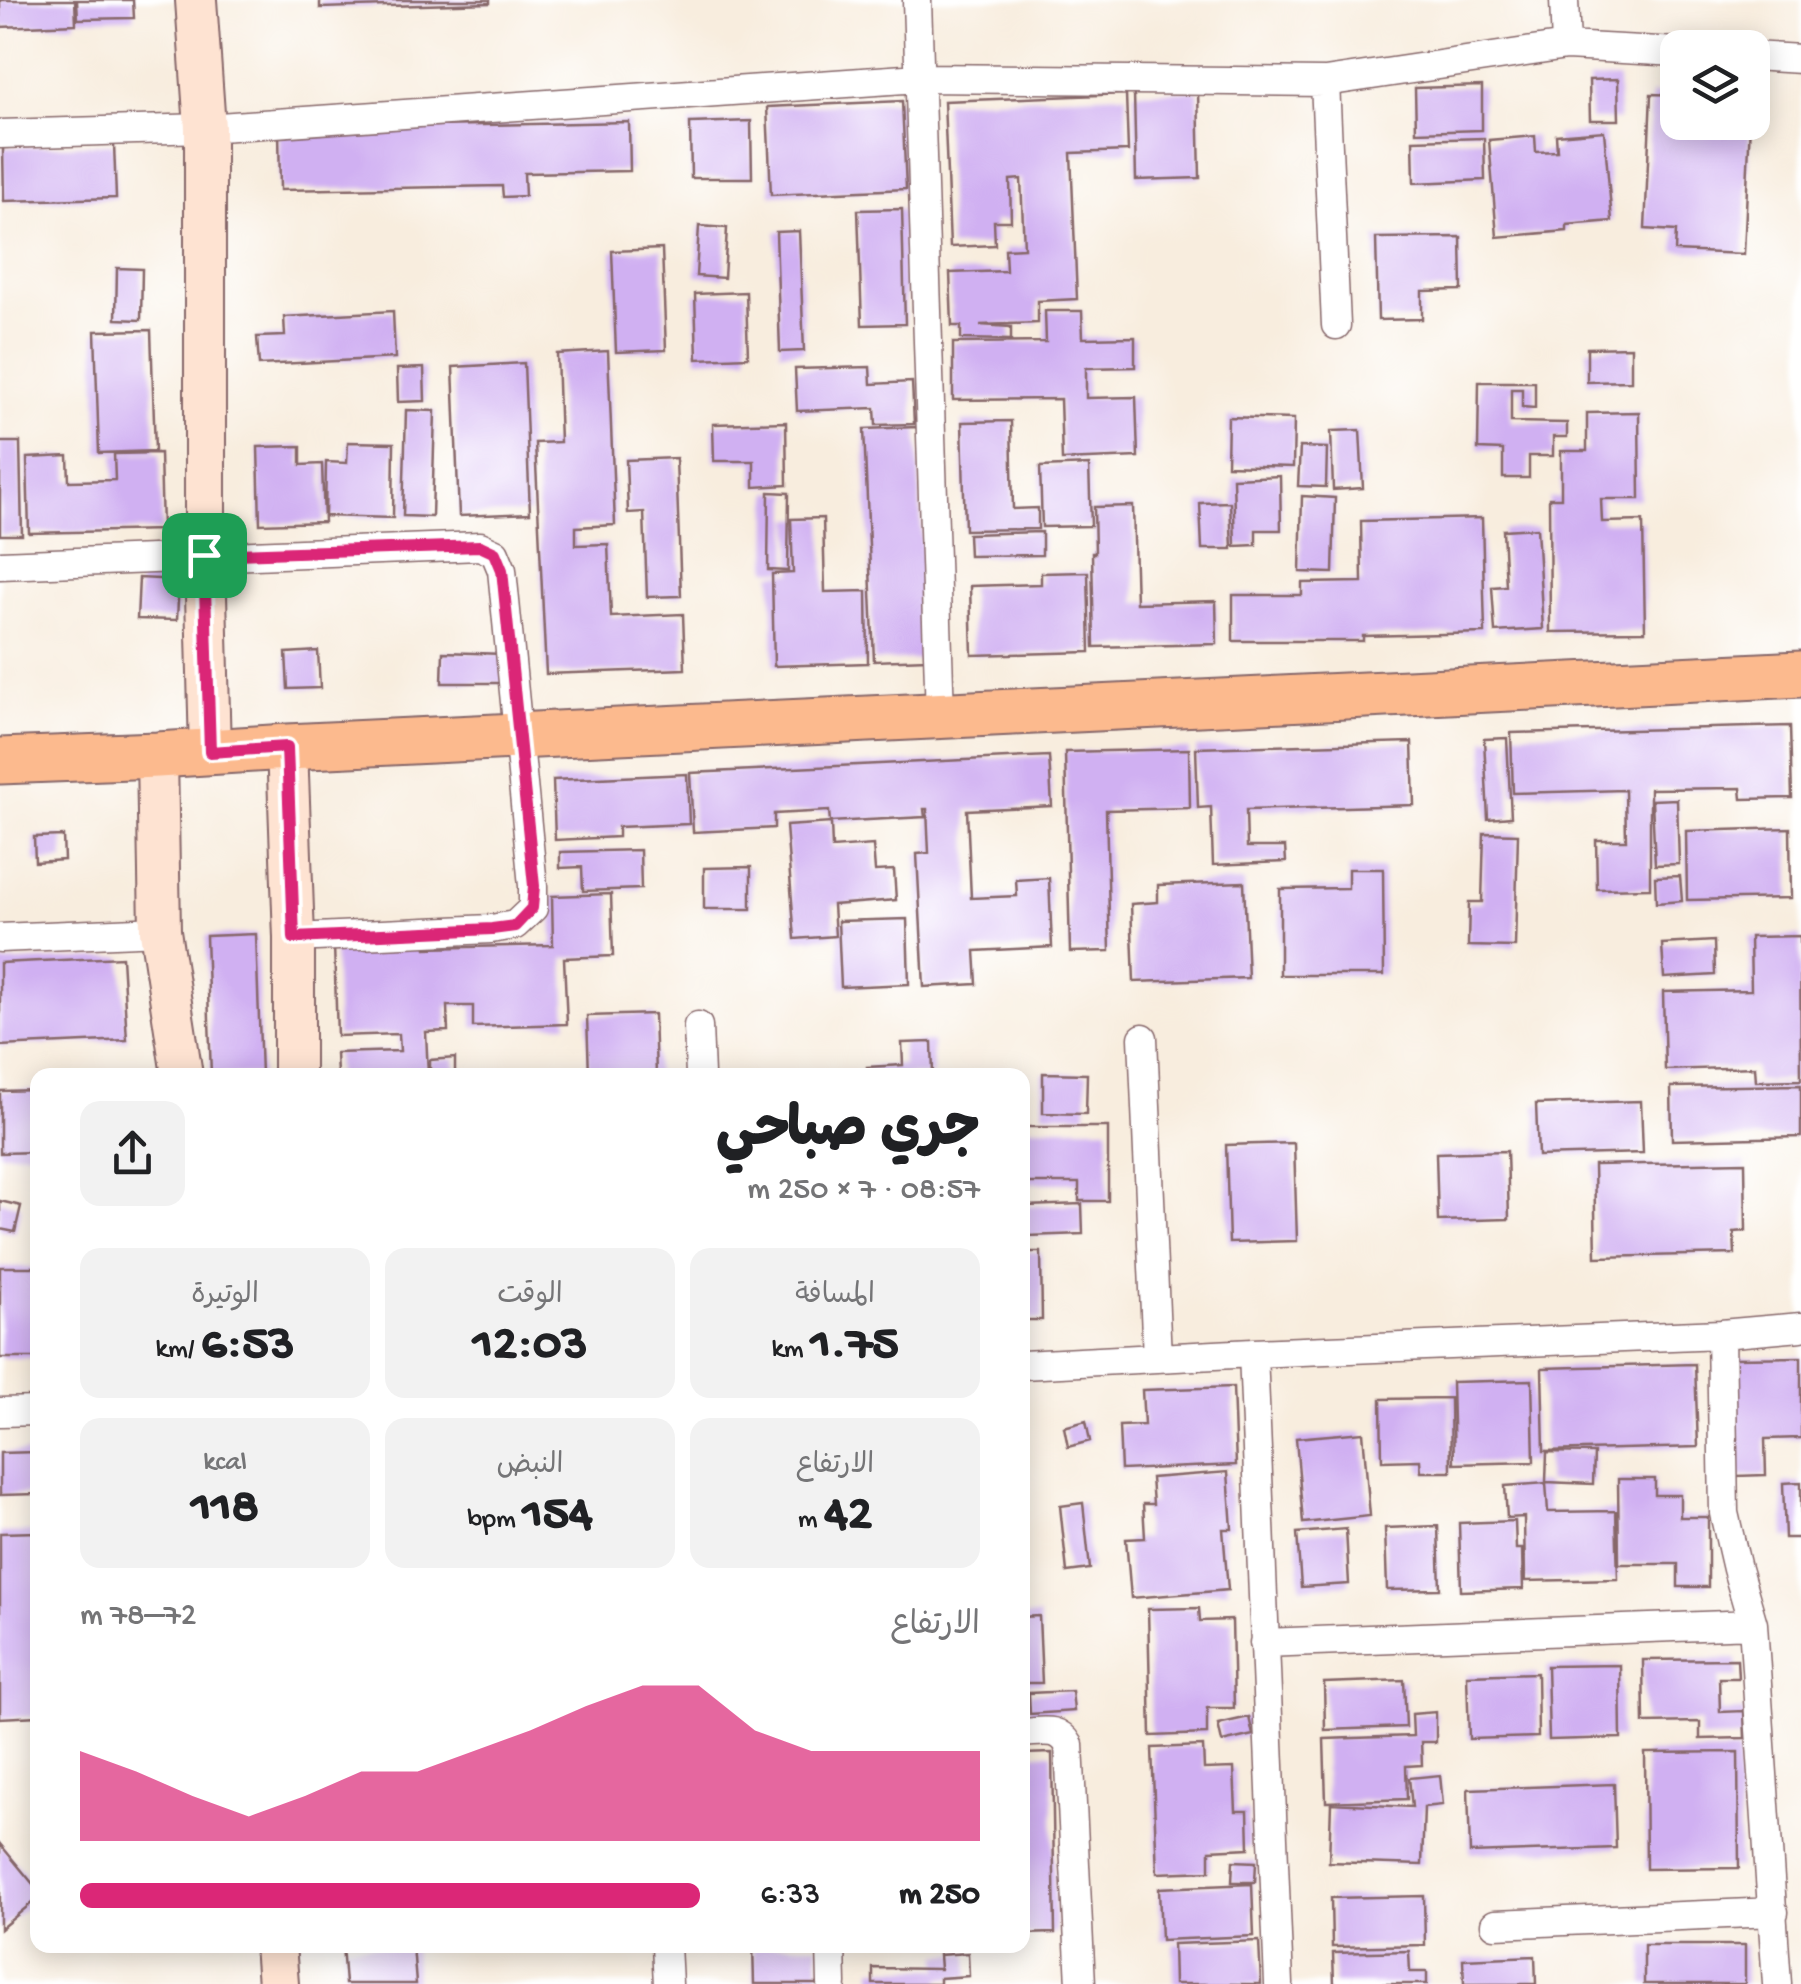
<!DOCTYPE html>
<html lang="ar">
<head>
<meta charset="utf-8">
<style>
	body { margin:0; font-family:"Gochi Hand","Playpen Sans Arabic",sans-serif; background:#f2f2f2; color:#202124; direction:rtl; height:100vh; display:flex; flex-direction:column; font-size:38px; white-space:nowrap }
	* { box-sizing:border-box; margin:0 }
	p { font-size:32px; color:#757577 }
	.icon { flex:none; width:55px; height:55px; fill:none; stroke:currentColor; stroke-width:2; stroke-linecap:round; stroke-linejoin:round }
	.map { position:relative; flex:1; overflow:hidden; direction:ltr }
	.side { position:absolute; left:30px; top:1068px; width:1000px; height:885px; display:flex; flex-direction:column; background:#fff; border-radius:20px; box-shadow:0 5px 25px #0003; direction:rtl }
	.side>* { flex:none }
	.fabs { position:absolute; left:1660px; top:30px; display:grid; gap:20px }
	.fabs a { display:grid; place-items:center; width:110px; height:110px; border-radius:20px; background:#fff; box-shadow:0 5px 25px #0003; font-size:50px }
	.pin { position:absolute; display:grid; place-items:center; width:85px; height:85px; color:#fff; margin:-42px; border-radius:20px; box-shadow:0 5px 15px #0006 }
	.round { display:grid; place-items:center; flex:none; width:105px; height:105px; border-radius:20px; background:#f2f2f2 }
	.headline { display:flex; align-items:center; justify-content:space-between; height:170px; padding:0 50px }
	h1 { font-size:55px; font-weight:800; line-height:75px }
	.metrics { display:grid; grid-template-columns:repeat(3,1fr); gap:15px; height:170px; padding:10px 50px }
	.metrics div { display:grid; align-content:center; border-radius:20px; background:#f2f2f2; text-align:center }
	.metrics b { font-size:50px; font-weight:800 }
	.metrics small { font-size:28px; font-weight:400 }
	.metrics p { font-size:28px }
	.chart { height:280px; padding:20px 50px }
	.chart p { display:flex; justify-content:space-between }
	.chart svg { width:100%; height:180px; margin-top:10px; fill:#db2777; opacity:.7 }
	ul { padding:0 50px; list-style:none; font-size:32px }
	li { display:grid; grid-template-columns:160px 120px 1fr; align-items:center; height:75px }
	li i { height:25px; border-radius:12px; background:#db2777 }
	.map>svg:first-child { display:block }
	.building { fill:#d0b0f2 }
	.lines { fill:none; stroke-linecap:round; stroke-linejoin:round }
	.minor-casing { stroke:#87676a; stroke-width:31 }
	.secondary-casing { stroke:#87676a; stroke-width:44 }
	.primary-casing { stroke:#87676a; stroke-width:49 }
	.minor { stroke:#fff; stroke-width:28 }
	.secondary { stroke:#fee3d2; stroke-width:40 }
	.primary { stroke:#fcba8e; stroke-width:45 }
	.route-casing { stroke:#fff; stroke-width:20 }
	.route { stroke:#db2777; stroke-width:12 }
</style>
</head>
<body>
<div class="map">
<svg width="1801" height="1984" viewBox="0 0 1801 1984">
	<rect width="100%" height="100%" fill="#fff"/>
	<filter id="ink" filterUnits="userSpaceOnUse"><feTurbulence type="fractalNoise" baseFrequency=".01" numOctaves="2"/><feDisplacementMap in="SourceGraphic" scale="20" xChannelSelector="R" yChannelSelector="G"/><feConvolveMatrix kernelMatrix="1 2 1 2 8 2 1 2 1" color-interpolation-filters="sRGB"/></filter>
	<filter id="wash" filterUnits="userSpaceOnUse"><feTurbulence type="fractalNoise" baseFrequency=".0048" numOctaves="4" result="noise"/><feDisplacementMap in="SourceGraphic" scale="40" xChannelSelector="R" yChannelSelector="G"/><feGaussianBlur stdDeviation="2.25" result="paint"/><feColorMatrix in="noise" values="0 0 0 0 0 0 0 0 0 0 0 0 0 0 0 0 0 1.4 0 .05"/><feComposite in="paint" operator="in"/></filter>
	<g filter="url(#wash)">
		<rect width="100%" height="100%" fill="#f8edde"/>
		<g id="blocks">
			<path class="building" d="M0,0h75l1,24 -76,3z
				M77,0h56l1,18 -56,1z
				M320,0h170v3l-170,5z
				M1618,79l1,41h-29l-1,-40z
				M1482,86v44l-66,2 -1,-44z
				M1198,91l2,87 -64,2 -2,-88z
				M1126,94l2,57 -57,2 6,146 -39,2v22l-58,2 31,2v13l-50,-1v-13h-9l-2,-53 56,-2 -1,-22 19,-1 -3,-69 -11,1 1,41h-17l1,24 -45,2 -6,-146z
				M1651,94l27,1v27h72l-6,132 -69,-3 1,-20 -31,-2z
				M902,101l4,88 -135,6 -4,-88z
				M751,121l1,57h-61l-1,-55z
				M629,122l1,49 -106,2 1,23 -22,1 -1,-11 -222,4 -1,-61z
				M1604,131l8,90 -45,4v6l-70,6 -8,-97 46,-4 1,16 21,-1 -1,-16z
				M1484,138l1,42 -71,3 -1,-43z
				M114,144l2,54 -112,3 -1,-53z
				M902,209l3,115 -43,1 -4,-115z
				M699,226l28,2 -3,50 -28,-2z
				M799,231l5,120 -24,1 -4,-120z
				M1461,237l1,53 -40,1v28l-44,1 -2,-82z
				M662,249l4,101 -50,2 -4,-101z
				M117,268l25,1 -1,51 -25,-1z
				M746,292l2,65 -51,2 -2,-65z
				M393,311l2,47 -136,7 -2,-28 28,-1 -1,-19z
				M1045,311h37l1,27 52,-1v30l-49,1v30l50,-1 2,60 -76,3 -2,-61 -107,1v-57l93,-1z
				M151,330l4,121 -56,2 -4,-122z
				M1631,347v34l-44,1v-34z
				M608,351l7,174 -39,2v18l32,-1 3,73 72,-3 2,55 -139,5 -11,-231 25,-1 -3,-88z
				M524,363l6,150 -71,3 -6,-149z
				M870,367l1,17 41,-2 2,42 -38,1 -1,-17 -78,3 -2,-42z
				M424,368l1,33 -27,1 -1,-33z
				M1479,382h56v26l-13,-1v-18h-11v33l56,1v14h-14v19h-24v22h-26v-28l-25,-1z
				M406,410l29,1 -3,106 -29,-1z
				M1639,412l1,87h-39l1,23 41,-1 2,110 -95,1 -1,-134h12v-47h26v-38z
				M1228,417l66,2 -1,48 -66,-2z
				M1011,421l2,88 25,-1v21l-73,1 -3,-108z
				M786,422l1,63 -33,2v-26h-40l-1,-37z
				M917,427l10,232 -53,2 -10,-232z
				M1360,430l3,58 -30,2 -2,-59z
				M0,442h20l2,93h-22z
				M348,442l46,1 -1,75 -68,-2 1,-54 21,1z
				M301,446v19l21,-1 2,58 -64,2 -2,-77z
				M1300,447l27,1 -1,39 -28,-1z
				M160,453l2,77 -133,3 -2,-75 41,-2 1,25 46,-1 -1,-26z
				M676,458l5,138 -34,1 -3,-85 -16,1 -2,-53z
				M1089,465l2,61 -49,1 -2,-60z
				M1280,476l1,54h-25v15l-21,1 -2,-68z
				M769,492l20,1 -1,78 -20,-1z
				M1302,496l33,2 -2,75 -33,-1z
				M1230,502l2,47h-30l-2,-46z
				M1133,506l3,97 80,-2 1,43 -123,3 -2,-94h3l-1,-46z
				M823,518l2,74 42,-1 1,72 -94,3 -2,-92 21,-1 -2,-54z
				M1482,518l3,115 -122,3v5h-130v-46h69v-12l60,-1 -1,-61z
				M1537,528l6,101 -48,3 -3,-45 14,-1 -3,-56z
				M1042,532v23l-73,1 -1,-22z
				M1088,572l2,80 -118,3 -2,-69 71,-2v-11z
				M139,578l40,2 -2,40 -40,-1z
				M318,651l2,37 -32,1 -2,-36z
				M443,652l61,2v29h-62z
				M1790,726l2,72 -50,1 -1,-11 -91,1v99l-53,1 -1,-49h30l-1,-50 -112,3 -2,-60z
				M1507,738l4,79 -23,2 -4,-80z
				M1412,742l2,63 -168,5 1,37h38l1,15 -73,3 -2,-58 -13,1 -2,-60z
				M1189,749l1,59 -84,2 4,141 -40,1 -5,-200z
				M1049,756l3,50 -85,4 4,88 46,-2 -1,-16 33,-2 3,69 -77,4 2,33 -53,3 -7,-133 12,-1 -2,-44h-3l1,8 -95,5 -1,-11 -55,3v14l-81,4 -3,-59z
				M687,774l2,50 -71,3v10l-63,3 -2,-60z
				M1677,799l2,65 -24,1 -3,-65z
				M831,823l1,25 41,-3 2,26 19,-1 2,30 -63,5 2,31 -40,3 -9,-113z
				M1790,828l1,70 -104,2 -1,-69z
				M1484,833l34,1 -3,113 -47,-1 1,-44h13z
				M63,836l1,24 -29,2 -1,-25z
				M640,850l1,39 -58,2 -1,-24 -22,1v-16z
				M751,867v42h-47v-41z
				M1348,869h35l1,106h-104v-86l68,-1z
				M1680,876l2,25 -26,2 -1,-26z
				M1244,882l4,96 -114,4 -3,-78 27,-2v-17z
				M611,894l2,62 -49,2 3,66 -94,3v-21h-26l1,25 -22,1 2,43h-91l-1,-22 64,-2 -1,-17 -62,2 -3,-91 91,-3 1,6 127,-3 -1,-49z
				M907,919l2,65 -68,3 -3,-66z
				M256,934l5,141h-50l-5,-139z
				M1800,936l1,144 -45,1 -1,-14 -90,3 -2,-78 88,-2 -1,-53z
				M1714,941l1,34 -51,3 -2,-34z
				M122,957l5,83 -127,6v-83z
				M654,1014l2,61h-67l-2,-59z
				M932,1042l1,33h-65l-1,-8 36,-2 -1,-22z
				M455,1058v17h-25v-15z
				M1043,1073l44,1 -1,40 -43,-1z
				M1801,1085v52l-129,3 -1,-53z
				M38,1090v62l-38,1v-62z
				M1641,1101l2,52 -105,3 -2,-52z
				M1022,1127h86v74h-29v-18h-57z
				M1294,1143l3,98 -68,2 -3,-98z
				M1507,1151l2,68 -71,2 -2,-68z
				M1745,1162l1,69 -12,1 1,22 -139,3 -2,-92z
				M0,1201l21,5 -6,26 -15,-3z
				M1082,1204l1,30 -56,2 -2,-30z
				M1022,1252h19l1,68h-20z
				M0,1267h38v91h-38z
				M1801,1357v81l-36,1 1,36 -30,1 -3,-118z
				M1695,1364l3,83 -154,4 -2,-83z
				M1532,1380l2,82 -80,2 -2,-82z
				M1233,1387l3,78 -115,5 -2,-44 25,-1 -2,-35z
				M1450,1398l1,74h-30l-1,-12 -38,1 -1,-62z
				M1086,1421l4,20 -22,6 -4,-20z
				M1363,1432l7,84 -67,7 -7,-85z
				M38,1452v42l-38,1v-42z
				M1547,1452l47,1 -1,31 -47,-2z
				M1228,1472l4,57h-9l5,61 -97,8 -5,-59 19,-1 -2,-34h10l-2,-26z
				M1618,1479h37v16h25v22h28v70h-30v-23h-59z
				M1801,1482v56h-16l-2,-55z
				M1546,1483l2,29 68,-1 2,68 -93,2 -1,-64 -17,1 -2,-32z
				M1083,1503l7,66 -23,3 -7,-66z
				M1515,1521l1,28h6l1,40 -62,2 -2,-68z
				M1438,1526l2,63 -53,1 -2,-62z
				M1346,1529l3,55 -48,3 -4,-54z
				M38,1532v184l-38,2v-185z
				M1199,1608l1,13 32,-1 2,88h-27v26l-56,2 -3,-127z
				M1039,1616l3,67h-20v-66z
				M1737,1659l1,19h-19l1,34 24,-1 1,27 -45,1v-17l-56,1 -1,-63z
				M1620,1665l1,73 -72,2 -2,-74z
				M1537,1673l1,64 -69,2 -2,-64z
				M1404,1680l2,47 -81,3 -1,-47z
				M1072,1691l2,20 -44,3 -1,-21z
				M1436,1712v30h-15l1,23 -16,1 1,33 -81,3 -2,-63 89,-3 -1,-22z
				M1249,1717l4,18 -31,7 -4,-18z
				M1203,1746l1,23 30,-1 2,43h12l1,37 -39,2v21l-53,2 -5,-125z
				M1738,1752l1,116 -93,1 -1,-116z
				M1052,1753l3,180 -33,1v-180z
				M1440,1775l3,30 -19,2 -2,58 -93,-3 2,-59 81,4 -3,-29z
				M1614,1784l2,64 -146,5 -2,-64z
				M0,1844l38,46v8l-38,31z
				M1233,1861l23,1 -1,20h-23z
				M1252,1884l2,52 -93,4 -2,-52z
				M1424,1896l1,49 -93,2 -1,-49z
				M1259,1941l2,43h-87l-1,-40z
				M342,1945h71l3,39h-71z
				M753,1945h65l1,39h-65z
				M1644,1945h101v39h-101z
				M1409,1951l1,21h17v12h-93l-1,-31z
				M968,1953l1,23 -29,2v6h-67v-16l67,1 -1,-14z
				M1535,1956l1,28h-72l-1,-25z"/>
		</g>
	</g>
	<g filter="url(#ink)">
		<use href="#blocks" fill-opacity="0" stroke="#87676a" stroke-width="2.5"/>
		<g class="lines">
			<defs>
				<path id="minor" d="M917,0l23,715
					M1564,0l2,46
					M1752,56l49,3
					M1325,82l11,243
					M0,134l205,-6 714,-50 406,4 241,-36 112,6
					M0,565l480,-19 15,7 7,17 31,316v22l-18,17 -24,4 -197,9
					M0,938l160,-7
					M698,1026l2,49
					M1143,1038l14,320
					M1721,1334l3,179 13,56 16,55 24,360
					M1253,1353l26,631
					M1022,1365l231,-12 468,-19 80,-7
					M0,1412l38,-1
					M1264,1643l489,-19
					M1022,1733c21,-1 36,-7 47,12l12,239
					M1495,1924l279,-12
					M666,1945l2,39
					M831,1945l1,39"/>
				<path id="secondary" d="M196,0l9,128v427l5,197
					M287,747l7,191v137
					M157,755l3,176 22,144
					M275,1945l3,39"/>
				<path id="primary" d="M0,761l157,-6 130,-8 1514,-73"/>
			</defs>
			<use href="#minor" class="minor-casing"/>
			<use href="#secondary" class="secondary-casing"/>
			<use href="#primary" class="primary-casing"/>
			<use href="#minor" class="minor"/>
			<use href="#secondary" class="secondary"/>
			<use href="#primary" class="primary"/>
		</g>
	</g>
	<g class="lines" filter="url(#ink)">
		<defs>
			<path id="route" d="M480,546l15,7 7,17 32,316 -2,22 -17,18 -23,3 -198,9 -7,-191 -77,5 -6,-197z"/>
		</defs>
		<use href="#route" class="route-casing"/>
		<use href="#route" class="route"/>
	</g>
</svg>
<div class="fabs">
<a><svg class="icon" aria-label="layers" viewBox="0 0 24 24"><path d="M12 4l9 5-9 5-9-5zM3 14l9 5 9-5"/></svg></a>
</div>
<div class="pin" style="left:204px;top:555px;background:#1e9e55"><svg class="icon" aria-label="arrive" viewBox="0 0 24 24"><path d="M6 21V4h12l-3 4 3 4H6"/></svg></div>
<section class="side">
<div class="headline"><div><h1>جري صباحي</h1><p>08:57 · 7 × 250 m</p></div><a class="round"><svg class="icon" aria-label="share" viewBox="0 0 24 24"><path d="M12 15V3M7 8l5-5 5 5M5 13v7h14v-7"/></svg></a></div>
<div class="metrics">
<div><p>المسافة</p><b>1.75<small> km</small></b></div>
<div><p>الوقت</p><b>12:03</b></div>
<div><p>الوتيرة</p><b>6:53<small> /km</small></b></div>
</div>
<div class="metrics">
<div><p>الارتفاع</p><b>42<small> m</small></b></div>
<div><p>النبض</p><b>154<small> bpm</small></b></div>
<div><p>kcal</p><b>118</b></div>
</div>
<div class="chart"><p><span>الارتفاع</span>72–78 m</p>
<svg viewBox="0 0 160 44" preserveAspectRatio="none"><path d="M0 44V22L10 27L20 33L30 38L40 33L50 27L60 27L70 22L80 17L90 11L100 6L110 6L120 17L130 22L140 22L150 22L160 22V44z"/></svg>
</div>
<ul>
<li><b>250 m</b>6:33<i style="width:100%"></i></li>
</ul>
</section>
</div>
</body>
</html>
